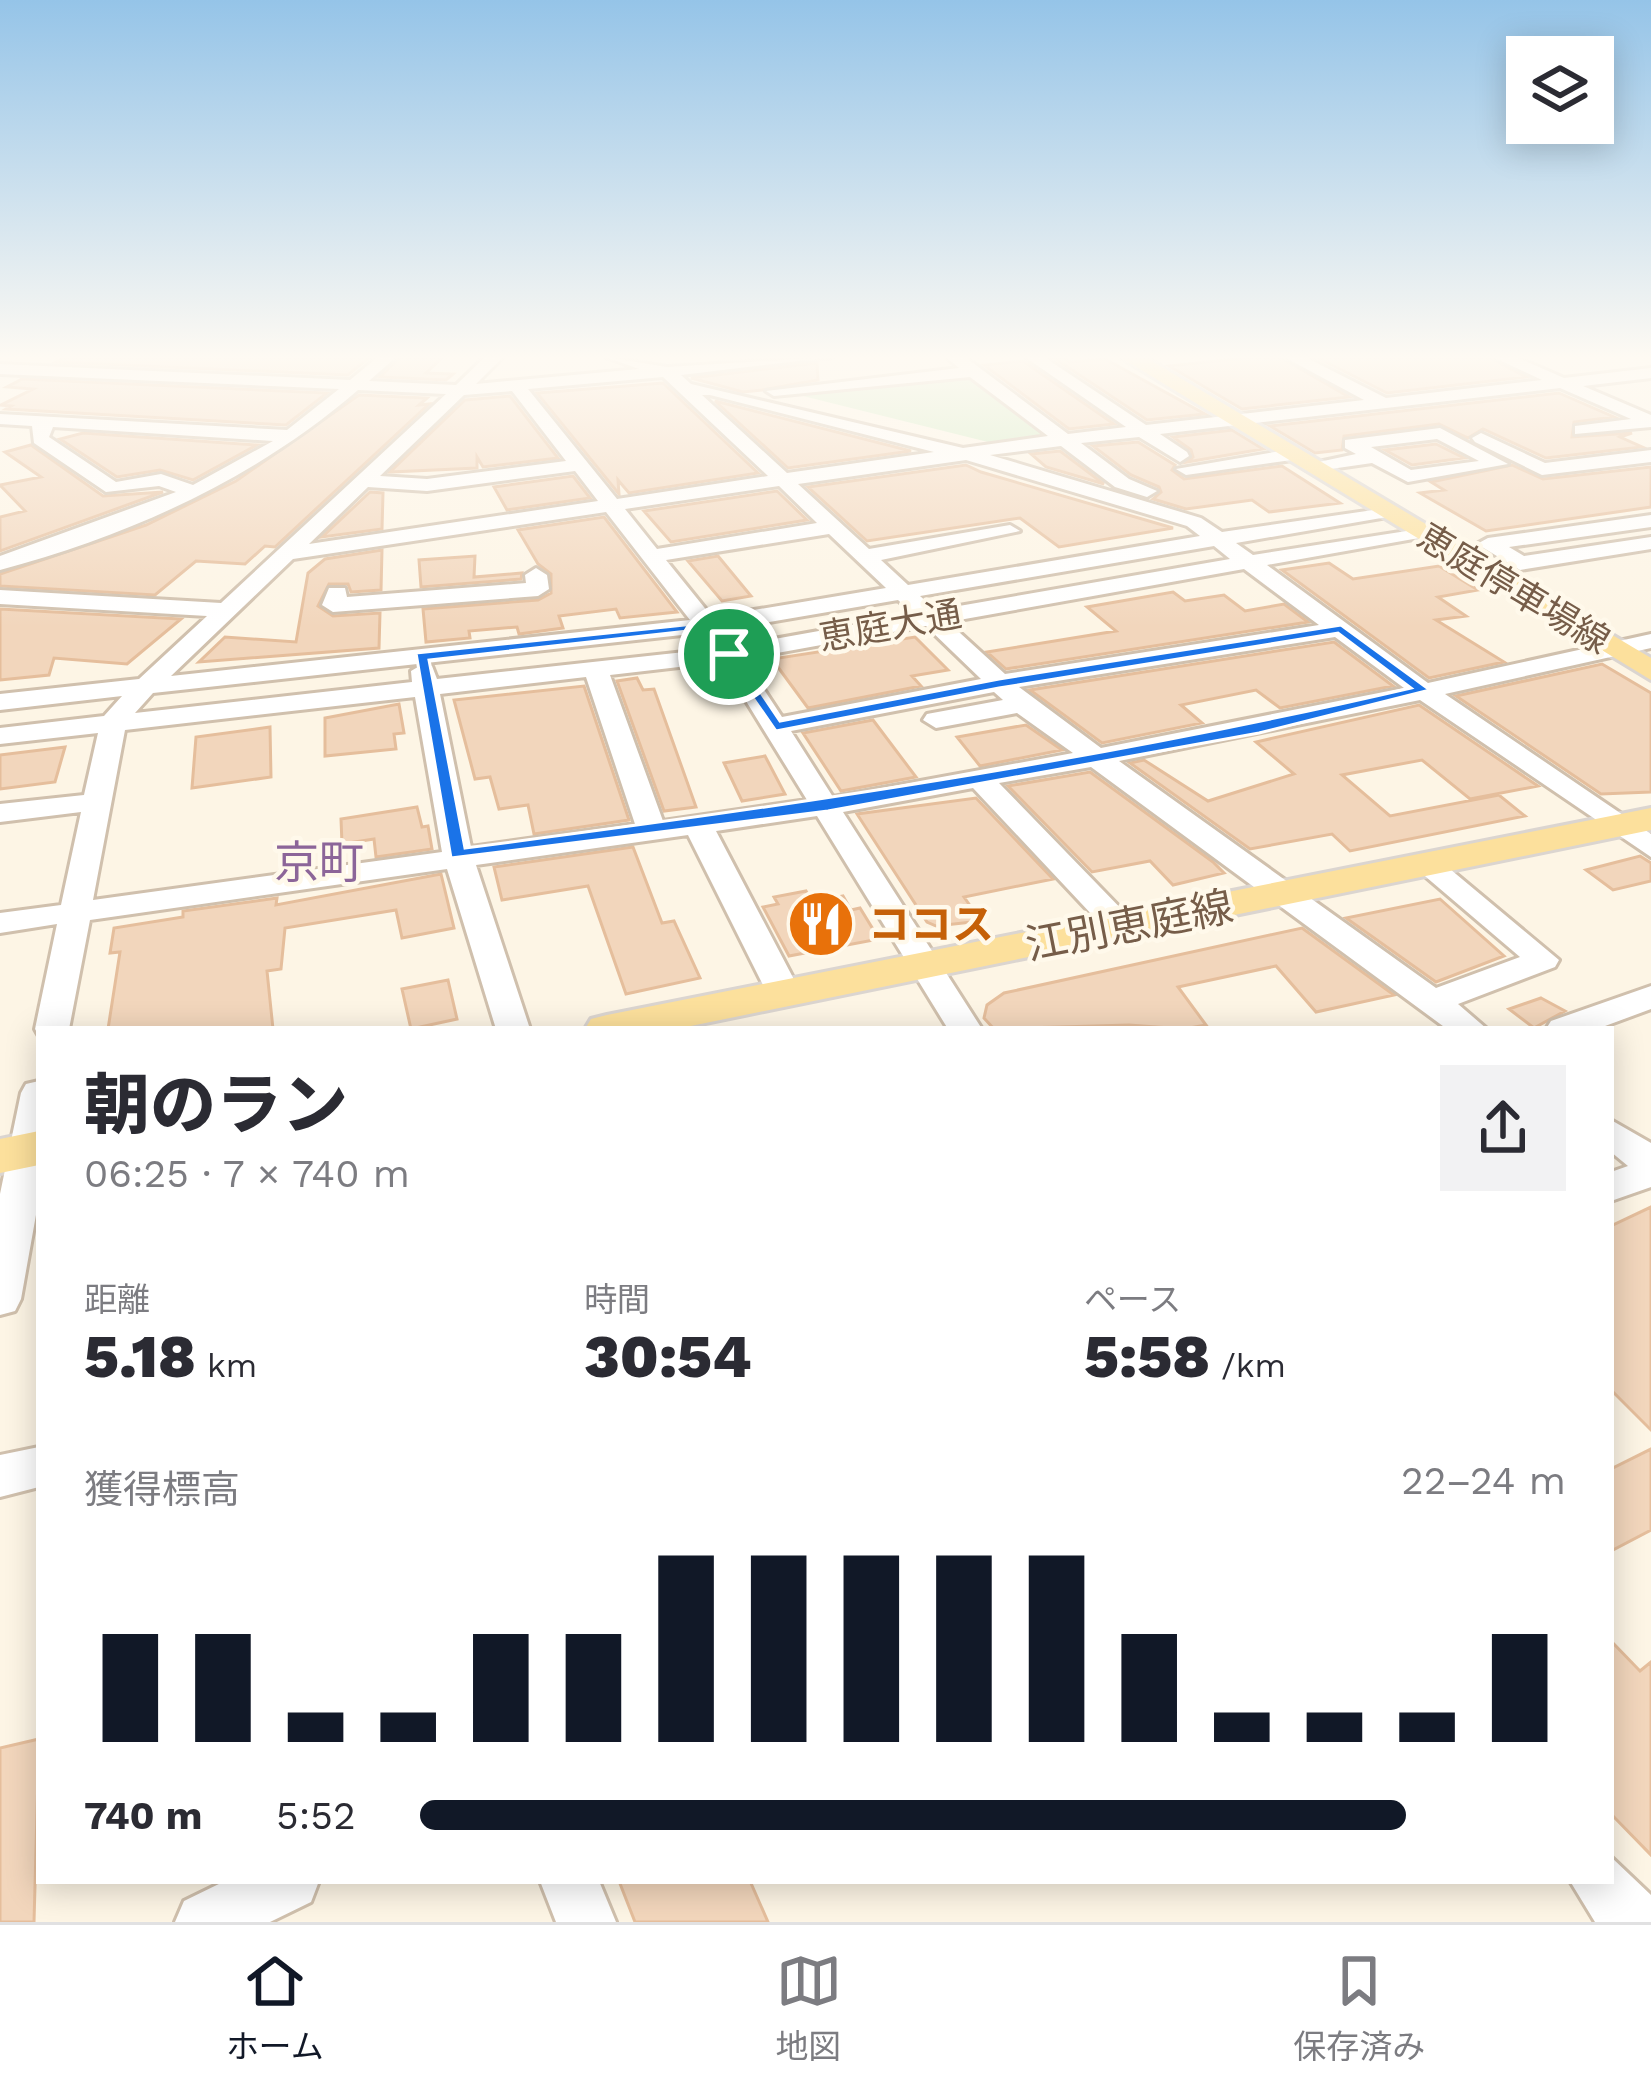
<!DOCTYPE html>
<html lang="ja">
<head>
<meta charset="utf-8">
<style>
	body { margin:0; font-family:"Work Sans","Noto Sans JP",sans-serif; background:#f2f2f3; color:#2b2b33; height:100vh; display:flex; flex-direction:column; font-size:45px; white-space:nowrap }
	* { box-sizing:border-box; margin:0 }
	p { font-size:39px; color:#7c7c81 }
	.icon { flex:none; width:66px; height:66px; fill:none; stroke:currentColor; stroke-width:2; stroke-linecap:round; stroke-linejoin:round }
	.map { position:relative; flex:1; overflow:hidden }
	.side { position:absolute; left:36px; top:1026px; width:1578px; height:858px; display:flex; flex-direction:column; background:#fff; border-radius:0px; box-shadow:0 6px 30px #0003 }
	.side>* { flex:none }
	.fabs { position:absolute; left:1506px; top:36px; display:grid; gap:24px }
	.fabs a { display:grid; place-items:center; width:108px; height:108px; border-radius:0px; background:#fff; box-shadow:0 6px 30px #0003; font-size:60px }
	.pin { position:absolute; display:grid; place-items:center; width:102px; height:102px; color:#fff; margin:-51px; border:6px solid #fff; border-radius:50%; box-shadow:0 3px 12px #0007 }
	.round { display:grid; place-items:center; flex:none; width:126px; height:126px; border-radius:0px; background:#f2f2f3 }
	.overview { display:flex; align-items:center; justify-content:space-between; height:204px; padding:0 48px }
	h1 { font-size:66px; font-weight:800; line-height:90px }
	.figures { display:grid; grid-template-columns:repeat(3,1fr); gap:18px; height:204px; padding:12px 48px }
	.figures div { display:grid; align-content:center }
	.figures b { font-size:60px; font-weight:800 }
	.figures small { font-size:33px; font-weight:400 }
	.figures p { font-size:33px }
	.chart { height:336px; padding:24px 48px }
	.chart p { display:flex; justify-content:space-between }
	.chart svg { width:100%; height:216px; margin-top:12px; stroke:#111827; stroke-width:6 }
	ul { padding:0 48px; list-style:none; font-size:39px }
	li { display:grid; grid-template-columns:192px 144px 1fr; align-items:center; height:90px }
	li i { height:30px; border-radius:15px; background:#111827 }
	.tabs { display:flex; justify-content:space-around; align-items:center; height:168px; border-top:3px solid #e1e1e2; background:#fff; font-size:33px; color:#7c7c81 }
	.tabs a { display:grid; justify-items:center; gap:6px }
	.tabs .current { color:#111827 }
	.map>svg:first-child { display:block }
	.green { fill:#d0ebc3 }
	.building { fill:#f2d6bc; stroke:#e5be9c; stroke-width:3 }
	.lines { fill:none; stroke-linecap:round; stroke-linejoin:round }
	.minor-casing { stroke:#d0c0ad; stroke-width:6 }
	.major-casing { stroke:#dbd5d0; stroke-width:6 }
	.minor { fill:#fff; fill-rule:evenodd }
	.major { fill:#fce09c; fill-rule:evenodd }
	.route { fill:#1a73e8; stroke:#fff; stroke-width:3; fill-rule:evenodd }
	.labels { text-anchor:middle; stroke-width:9; stroke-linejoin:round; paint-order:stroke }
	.far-street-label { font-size:36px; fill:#765d49; stroke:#fff9eb }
	.food-label { font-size:42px; font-weight:bold; fill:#c56008; stroke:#fff9eb; text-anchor:start }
	.street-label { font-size:42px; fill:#765d49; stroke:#fff9eb }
	.neighbourhood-label { font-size:45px; fill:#8c6599; stroke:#fff9eb }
</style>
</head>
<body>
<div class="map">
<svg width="1651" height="1922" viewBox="0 0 1651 1922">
	<rect width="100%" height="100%" fill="#fdf5e5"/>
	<path class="green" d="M971,375l81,62 -56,7 -201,-50z"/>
	<path class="building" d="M66,357h304l-22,18 -292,-13z
		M400,357h43l-17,16 27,1 -7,6 -66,-3z
		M1062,357l8,5 35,-3 100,55 -58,6 -93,-62z
		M1253,357h27l69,40 -107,12 -73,-43z
		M1316,357h173l37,20 -139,16z
		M1023,361l91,63 -45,5 -85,-64z
		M817,363l1,17 -56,10 -19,2 -52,-14z
		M22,379l305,14 -41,32 -280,-16 5,-3 -10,-1 32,-16 -26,-2z
		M663,383l95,90 -129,20 -11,-13 1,14 -82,-101z
		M1559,393l55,24 -40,5 -2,15 60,-4 -12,4 22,10 -96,11 -63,-29 -15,9 -29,-14 -95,12 -2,14 -27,3 -45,-27z
		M359,395l68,3 -8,7 10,-1 -154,143 -10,-1 -20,18 -49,-3 -41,34 -155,-9v-12l146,-49 90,-44z
		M510,396l48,62 -75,9 -6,-10v11l-87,4 75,-72z
		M715,401l196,50 -123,17z
		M1232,430l31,19 -76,13 6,-5 -2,-7 -18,-13z
		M83,433l174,12 -64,35 -33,-10 -43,7 -57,-38z
		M1138,442l37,23 -3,5 12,9 98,-13 58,37 -71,9 -17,-12 -66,9 -33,-10 8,-7 -2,-5 -28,-12 -38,-29z
		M1436,444l28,14 -52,7 -27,-15z
		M31,445l72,51 60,-4 -163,59v-34l25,-6 -25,-26 41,-8 -36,-25z
		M1060,451l44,33 -58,-17 -15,-13z
		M966,465l15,7 192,56 -114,19 -39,-29 -153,23 -59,-54z
		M1512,465l31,14 108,-12v40l-165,24 -66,-38 24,-3 -13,-8z
		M573,476l17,22 -83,12 -13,-23z
		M777,491l30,29 -136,22 -27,-31z
		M370,492l13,1 -1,36 -60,8z
		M604,517l73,95 -57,6 -4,-9 -57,7 4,12 -44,6 -2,-7 -48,4 1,7 -44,4 -3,-33 115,-9 13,-7v-19l-13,-10 -20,-34z
		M382,550l-1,40 -30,2 -3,-8h-19l-11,22 15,10 47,-3 -1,35 -180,14 26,-25 71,5 12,-69 17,-14z
		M475,556l-1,21 48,-4 -1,6 -100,8 -2,-27z
		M718,556l33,40 -29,5 -34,-40z
		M1329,563l24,16 86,-13 39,24 -40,7 28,19 -30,4 68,42 -75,16 -147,-108z
		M1173,592l12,9 39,-6 21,16 39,-7 24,18 -302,47 -19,-17 129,-21 -29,-24z
		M0,609l181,10 -54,45 -73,-6 -5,17 -49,5z
		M915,637l33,33 -36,6 9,10 -113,22 -36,-49z
		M1334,642l59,44 -113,22 -24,-18 -75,15 21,18 -100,20 -72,-53z
		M1602,664l49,29v99l-50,2 -145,-98z
		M637,678l6,12 11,-1 42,118 -32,4 -47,-130z
		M584,686l45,134 -95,14 -6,-29 -29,4 -9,-32 -15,2 -21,-79z
		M399,704l5,29 -10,1 2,15 -71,7v-38z
		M1419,705l119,81 -68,13 -48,-39 -80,15 48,41 109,-21 26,21 -175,35 -18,-17 -82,15 -120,-86 14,-3 64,41 86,-27 -38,-32z
		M873,720l43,57 -75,14 -38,-58z
		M1026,725l36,25 -82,16 -23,-29z
		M270,727l1,50 -79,11 4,-51z
		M65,747l-10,35 -55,7v-34z
		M765,756l20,38 -43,7 -18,-38z
		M1090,772l123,90 11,11 -51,12 -23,-24 -58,11 -84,-86z
		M976,798l77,81 -89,18 17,24 -45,5 -9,-4 -70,-108z
		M417,807l5,20 6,-1 4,23 -56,8 -2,-18 -32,5 -1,-25z
		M633,847l29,76 12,-2 26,57 -74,16 -38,-108 -86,14 -8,-33z
		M1640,856l11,7v18l-38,9 -27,-20z
		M441,874l13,54 -52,10 -6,-28 -111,18 -4,41 -14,2 6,58h-165l12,-77 -10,1 4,-25 69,-11v-6l94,-13 -1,7z
		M806,891l6,11 31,-6 8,14 9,-2 19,31 -90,17 -26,-49 15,-3 -4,-7z
		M1440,899l64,57 -68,26 -90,-64z
		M1302,928l92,67 -78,17 -40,-46 -98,21 28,38 -22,4 -55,-4 -135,4 -10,-11 3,-13 17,-12z
		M448,980l9,39 -46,10 -9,-40z
		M1541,998l24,13 -31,17 -25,-19z
		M1651,1207v223l-40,-40v-164z
		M1651,1449v81l-40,21v-82z
		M1611,1641l29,30 11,-9v193l-40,-41z
		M39,1739l-5,183h-34v-174z
		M619,1881h131l18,41h-133z"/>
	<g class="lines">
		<defs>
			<path id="minor" d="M378,357h18l-27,24 87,4 29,-28h18l-27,27 163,-15 -33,-12 61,10 165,-10 -151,18 10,9 272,64 85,-12 -78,-59 -196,19 -8,-5 193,-23 -13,-11h19l103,77 58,-7 -101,-70h19l102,68 218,-25 -80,-43h21l81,41 156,-18 -49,-23h23l48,21 87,-10v10l-68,8 68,29v12l-76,7v-8l56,-7 -71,-31 -400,46 27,18 2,4 -9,6 -41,-25 -58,6 48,36 28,12 -10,6 -32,-10 -54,-41 -71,9 211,63 21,14 172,-25 3,4 -10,6 -151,26 17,12 173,-27v8l-7,2 -152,27 161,118 223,-49v14l-206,46 206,140v23l-231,-157 -301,61 317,227 84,-31 -108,-92 4,-6h22l121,101 -4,7 -97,37 29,25h-40l-356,-262 -92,16 133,137 5,7 -16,10 -11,-3 -137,-146 -130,24 139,217h-34l-131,-213 -101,15 84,160 -5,7h-24l-5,-7 -78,-156 -212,30 54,164h-34l-49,-160 -357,51 -21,109h-30v7l-4,-7 22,-105 -57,9v-20l61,-8 20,-93 -81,10v-18l84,-9 14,-62 -98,11v-16l104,-12 18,-20 -122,14v-16l139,-15 68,-63 -207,-12v-14l221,13 225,-209 -88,-4c-103,89 -227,145 -358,180v-14l176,-64 -17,-6 -53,6 -72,-49 -2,-17 -32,-2v-10l287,16 52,-41 -339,-15v-10l350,16zM663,377l105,99 -151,23 -89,-110zM512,391l54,70 -139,18 -47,-3 84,-81zM702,395h8l224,57 -147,21zM53,427l220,14 -80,44 -32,-11 -45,8 -67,-45zM966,460l221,66 13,10 -292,49 -27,-25 139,-29 -10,-6 -141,24 -71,-65zM575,471l23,30 -289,43 59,-57 59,4zM779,486l38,37 -160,26 -32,-40zM606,512l84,108 -519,56 122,-117zM829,534l57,54 -174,29 -46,-57zM1214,546l16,13 -294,51 -16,-14zM1244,569l75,56 -314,49 -57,-52zM898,600l15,14 -178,32 -13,-16zM926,626l55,53 -199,38 -38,-58zM700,633l12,16 -275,30 -5,-13 -9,-2 -12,7 1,11 -277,31 18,-20zM1335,637l69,51 -303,60 -82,-61zM722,662l85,138 -144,21 -53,-146zM586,677l49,147 -164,23 -31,-153zM994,692l9,8 -76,14 -4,6 13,8 81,-15 56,40 -240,44 -42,-66zM415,697l27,155 -349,48 32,-170z
				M1440,428l68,36 -100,18 -36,-19 -62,9 -10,-6 56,-12 -11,-6v-8zM1437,439l42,22 -68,9 -40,-23z
				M1481,433l64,30 106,-13v12l-109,13 -67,-33 -3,-4z
				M1292,449l7,2v8l-113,16 -10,-6z
				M1651,515v12l-142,20 15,9 127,-19v12l-131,21 -43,-26 11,-6z
				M536,568l11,7 2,14 -11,7 -205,16 -11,-7 7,-17h16l2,9 179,-14 -1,-8z
				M1651,986v23l-54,20h-51l5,-8z
				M39,1081v117l-18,101 -6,12 -15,4v-121l21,-101 5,-9z
				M1611,1120l40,23v44l-40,14v-29l17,-6 -17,-14z
				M39,1447v40l-39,10v-42z
				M1611,1857l40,38v27h-56l-25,-41h41z
				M225,1881h94l-8,21 -41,20h-95l9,-21z
				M540,1881h59l17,41h-60z"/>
			<path id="major" d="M1120,357h25l506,301v22z
				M1651,808v22l-975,199h-91l6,-10 16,-4z
				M39,1131v34l-39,8v-34z"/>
		</defs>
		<use href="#minor" class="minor-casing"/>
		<use href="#major" class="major-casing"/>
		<use href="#minor" class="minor"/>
		<use href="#major" class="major"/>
	</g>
	<linearGradient id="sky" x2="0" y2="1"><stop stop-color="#95c4e8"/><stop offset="0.57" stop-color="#fefaf3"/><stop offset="1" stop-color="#fefaf3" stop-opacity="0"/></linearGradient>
	<rect width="1651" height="627" fill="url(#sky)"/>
	<path class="route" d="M713,622l67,99 219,-42 342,-54 89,65 -171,43 -431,78 -377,47 -35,-205zM705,629l71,102 223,-43 339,-55 73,55c-313,73 -628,119 -946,160l-36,-188z"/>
	<defs>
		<symbol id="restaurant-disc" viewBox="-11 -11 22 22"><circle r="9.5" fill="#e8710a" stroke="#fff9eb"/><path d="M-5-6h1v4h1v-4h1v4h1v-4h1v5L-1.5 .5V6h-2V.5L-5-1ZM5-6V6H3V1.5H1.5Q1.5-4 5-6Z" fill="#fff"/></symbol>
	</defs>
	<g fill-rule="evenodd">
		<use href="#restaurant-disc" x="783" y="886" width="76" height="76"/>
	</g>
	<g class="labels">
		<g class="far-street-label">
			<text transform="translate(1514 588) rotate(31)" y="13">恵庭停車場線</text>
			<text transform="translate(890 625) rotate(-10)" y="13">恵庭大通</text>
		</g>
		<g class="food-label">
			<text x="868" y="939">ココス</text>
		</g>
		<g class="street-label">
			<text transform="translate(1129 925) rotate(-11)" y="15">江別恵庭線</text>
		</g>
		<g class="neighbourhood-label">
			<text x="319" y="878">京町</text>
		</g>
	</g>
</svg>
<div class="fabs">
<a><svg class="icon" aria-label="layers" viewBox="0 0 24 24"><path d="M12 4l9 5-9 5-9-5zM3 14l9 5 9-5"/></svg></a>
</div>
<div class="pin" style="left:729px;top:654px;background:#1e9e55"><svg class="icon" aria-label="arrive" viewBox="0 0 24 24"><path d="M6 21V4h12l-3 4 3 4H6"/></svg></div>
<section class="side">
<div class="overview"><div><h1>朝のラン</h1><p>06:25 · 7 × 740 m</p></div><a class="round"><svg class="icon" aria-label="share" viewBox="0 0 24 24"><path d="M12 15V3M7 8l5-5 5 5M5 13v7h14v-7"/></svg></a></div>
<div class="figures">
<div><p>距離</p><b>5.18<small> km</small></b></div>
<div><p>時間</p><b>30:54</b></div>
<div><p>ペース</p><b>5:58<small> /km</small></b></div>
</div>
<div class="chart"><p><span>獲得標高</span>22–24 m</p>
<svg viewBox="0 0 160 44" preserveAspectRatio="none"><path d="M5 44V22M15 44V22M25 44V38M35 44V38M45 44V22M55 44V22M65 44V6M75 44V6M85 44V6M95 44V6M105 44V6M115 44V22M125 44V38M135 44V38M145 44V38M155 44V22"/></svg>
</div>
<ul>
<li><b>740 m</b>5:52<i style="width:86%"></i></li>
</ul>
</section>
</div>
<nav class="tabs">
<a class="current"><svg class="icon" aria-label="home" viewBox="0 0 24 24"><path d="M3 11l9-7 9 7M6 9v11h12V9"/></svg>ホーム</a>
<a><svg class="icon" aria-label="map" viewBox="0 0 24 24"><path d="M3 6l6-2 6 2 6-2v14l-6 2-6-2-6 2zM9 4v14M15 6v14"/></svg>地図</a>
<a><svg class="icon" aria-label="saved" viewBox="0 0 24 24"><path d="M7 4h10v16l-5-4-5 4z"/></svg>保存済み</a>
</nav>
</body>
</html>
